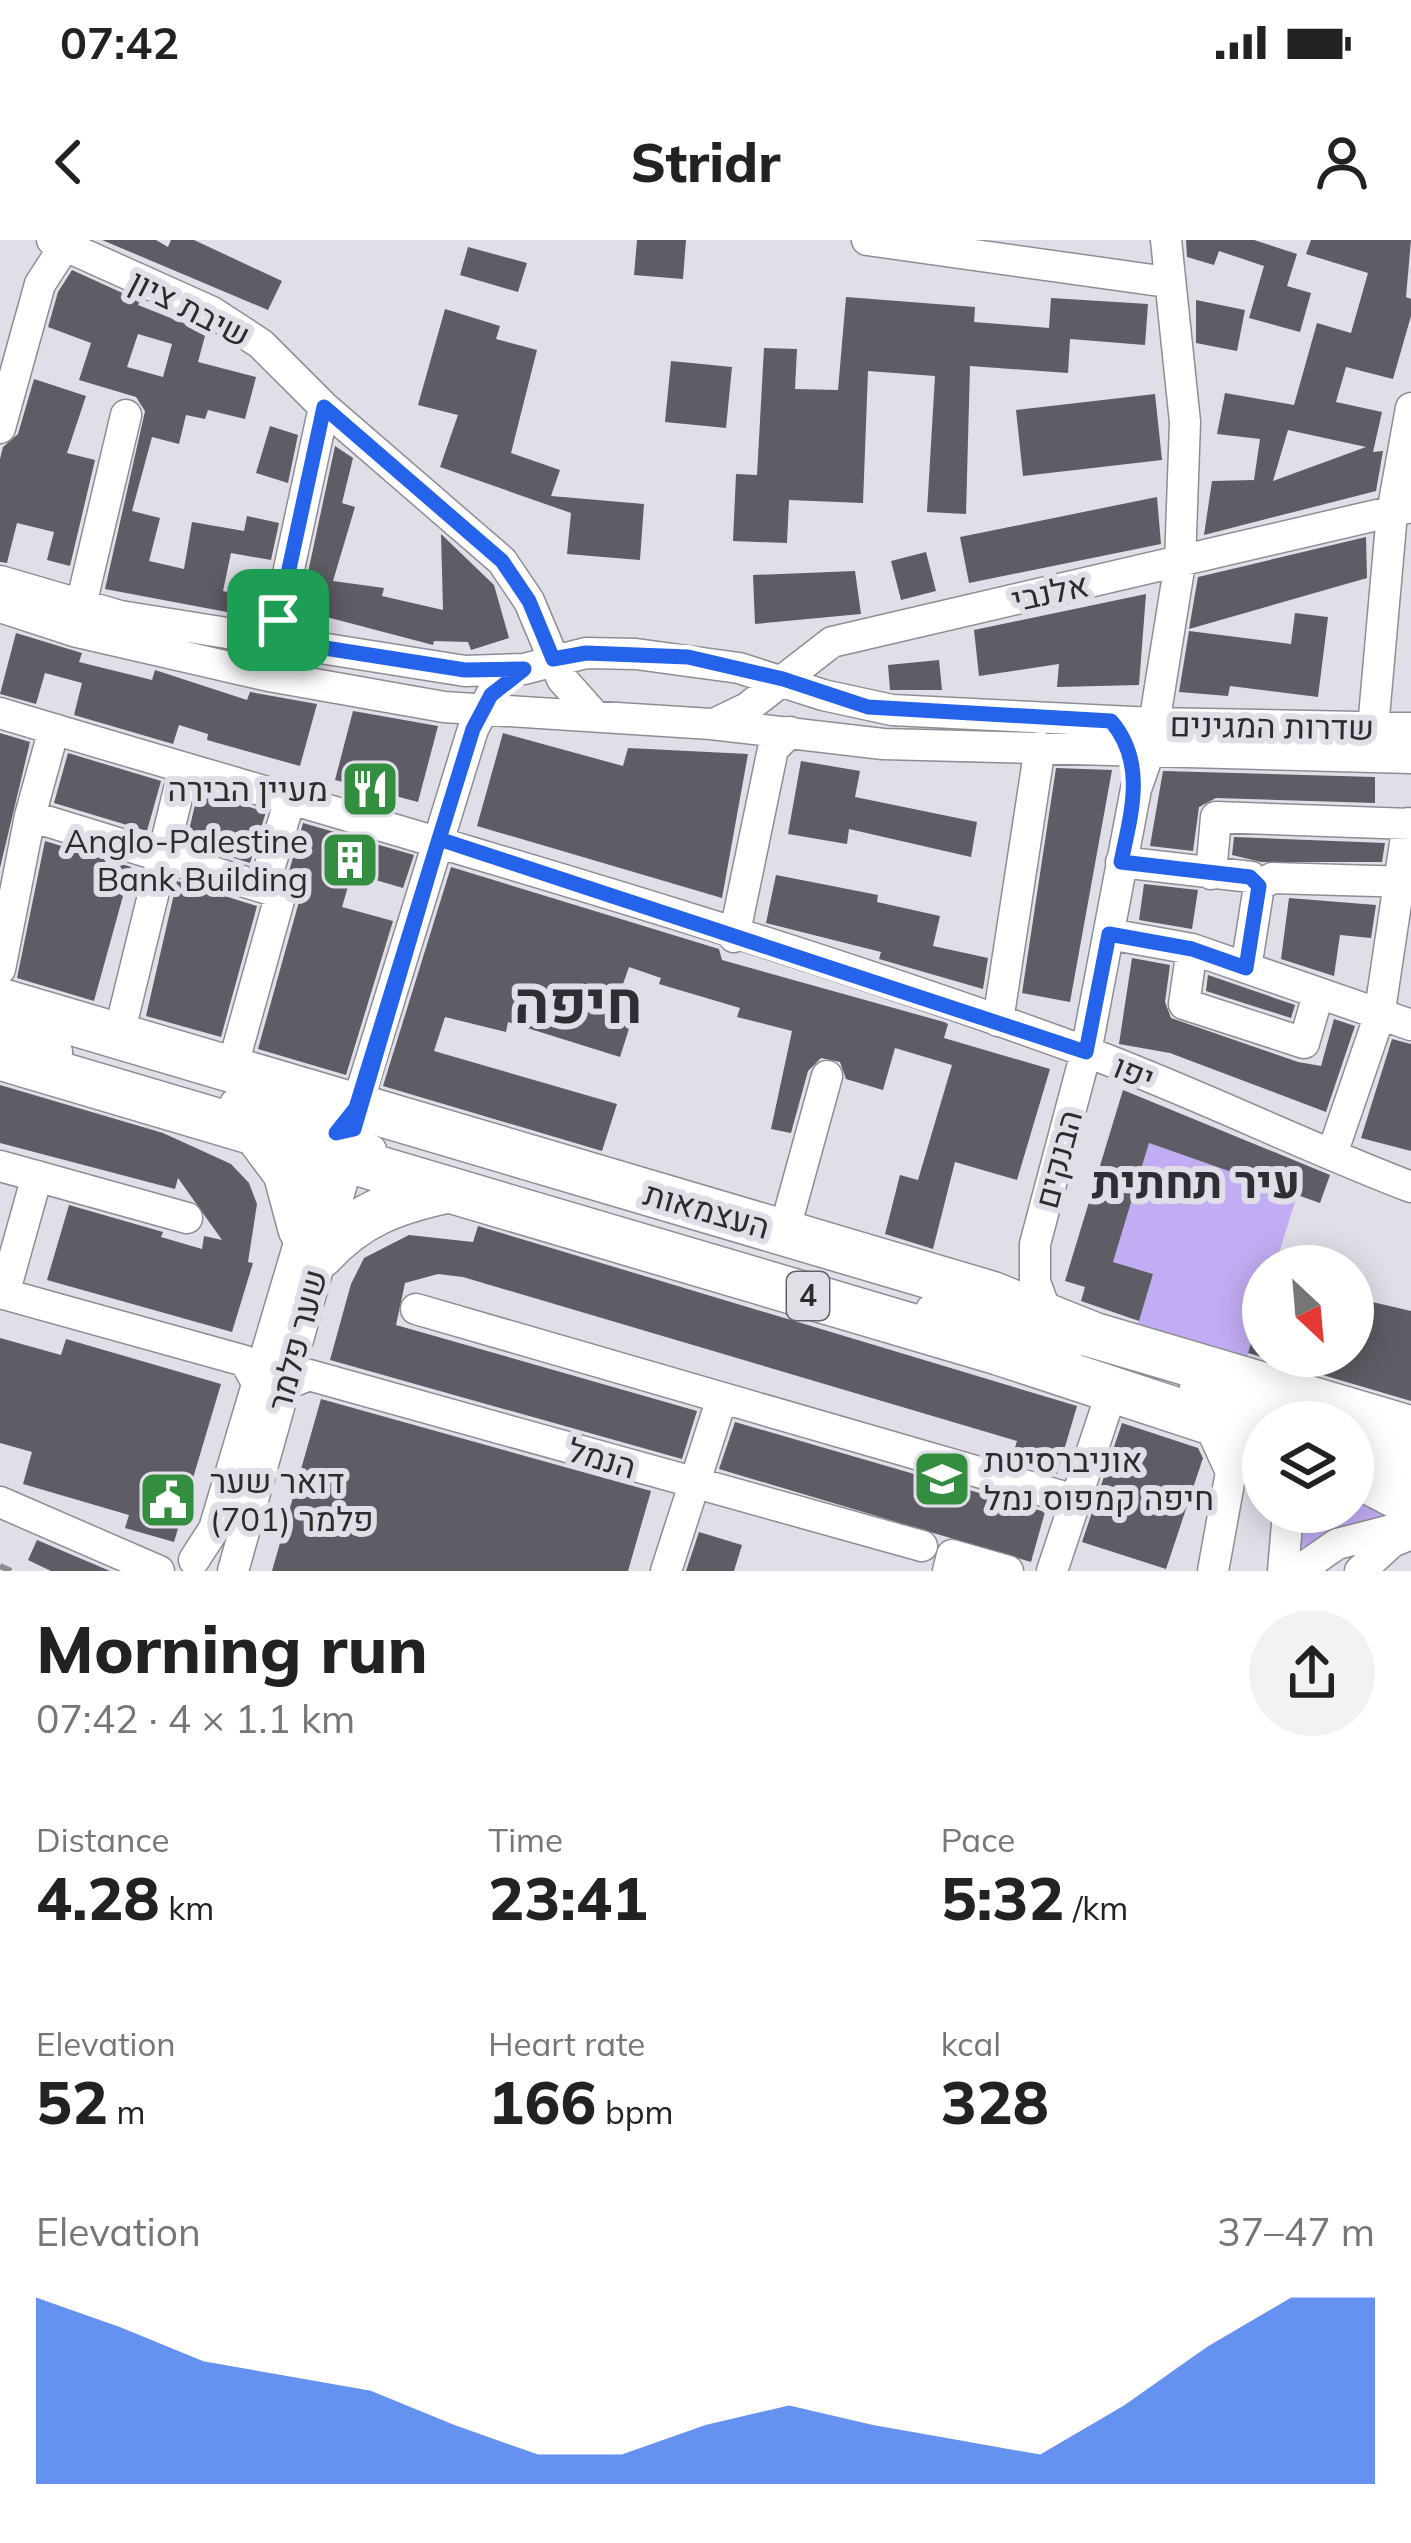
<!DOCTYPE html>
<html lang="en">
<head>
<meta charset="utf-8">
<style>
	body { margin:0; font-family:Mulish,Heebo,sans-serif; background:#f2f2f2; color:#222; height:100vh; display:flex; flex-direction:column; font-size:45px; white-space:nowrap }
	* { box-sizing:border-box; margin:0 }
	p { font-size:39px; color:#767676 }
	.icon { flex:none; width:66px; height:66px; fill:none; stroke:currentColor; stroke-width:2; stroke-linecap:round; stroke-linejoin:round }
	.map { position:relative; height:1331px; overflow:hidden }
	.sheet { display:flex; flex-direction:column; background:#fff; flex:1 }
	.sheet>* { flex:none }
	.needle { width:78px; rotate:154deg }
	.tools { position:absolute; left:1242px; top:1005px; display:grid; gap:24px }
	.tools a { display:grid; place-items:center; width:132px; height:132px; border-radius:50%; background:#fff; box-shadow:0 6px 30px #0003; font-size:60px }
	.pin { position:absolute; display:grid; place-items:center; width:102px; height:102px; color:#fff; margin:-51px; border-radius:24px; box-shadow:0 6px 18px #0006 }
	.round { display:grid; place-items:center; flex:none; width:126px; height:126px; border-radius:63px; background:#f2f2f2 }
	.overview { display:flex; align-items:center; justify-content:space-between; height:204px; padding:0 36px }
	h1 { font-size:66px; font-weight:800; line-height:90px }
	.metrics { display:grid; grid-template-columns:repeat(3,1fr); gap:18px; height:204px; padding:12px 36px }
	.metrics div { display:grid; align-content:center }
	.metrics b { font-size:60px; font-weight:800 }
	.metrics small { font-size:33px; font-weight:400 }
	.metrics p { font-size:33px }
	.chart { height:336px; padding:24px 36px }
	.chart p { display:flex; justify-content:space-between }
	.chart svg { width:100%; height:216px; margin-top:12px; fill:#2563eb; opacity:.7 }
	.status { display:flex; justify-content:space-between; align-items:center; height:84px; padding:0 60px; background:#fff; direction:ltr }
	.status svg { height:33px; fill:currentColor }
	header { display:flex; justify-content:space-between; align-items:center; height:156px; padding:0 36px; background:#fff; font-size:54px; font-weight:800 }
	.map>svg:first-child { display:block }
	.green { fill:#c2acf3 }
	.building { fill:#5e5c64; fill-rule:evenodd }
	.lines { fill:none; stroke-linecap:round; stroke-linejoin:round }
	.minor-casing { stroke:#8f8c95; stroke-width:33 }
	.highway-casing { stroke:#8f8c95; stroke-width:48 }
	.minor { stroke:#fff; stroke-width:30 }
	.highway { stroke:#fff; stroke-width:45 }
	.rail { stroke:#8c8b91; stroke-width:6; stroke-dasharray:24 12; stroke-linecap:butt }
	.route-casing { stroke:#fff; stroke-width:24 }
	.route { stroke:#2563eb; stroke-width:15 }
	.labels { text-anchor:middle; stroke-width:12; stroke-linejoin:round; paint-order:stroke }
	.shield { fill:#e0dee7; stroke:#626166; stroke-width:3 }
	.shield-label { font-size:30px; font-weight:bold; fill:#2c2b2e }
	.street-label { font-size:33px; fill:#2c2b2e; stroke:#e0dee7 }
	.poi-label { font-size:33px; fill:#2c2b2e; stroke:#e0dee7; text-anchor:end }
	.district-label { font-size:45px; font-weight:bold; fill:#302e35; stroke:#e0dee7 }
	.town-label { font-size:57px; font-weight:bold; fill:#302e35; stroke:#e0dee7 }
</style>
</head>
<body>
<div class="status"><b>07:42</b><svg viewBox="0 0 49 12"><path d="M0 12V9h3v3zM5 12V6h3v6zM10 12V3h3v9zM15 12V0h3v12zM26 1h20v11H26zM47 4h2v5h-2z"/></svg></div>
<header><svg class="icon" aria-label="back" viewBox="0 0 24 24"><path d="M15 5l-7 7 7 7"/></svg>Stridr<svg class="icon" aria-label="person" viewBox="0 0 24 24"><circle cx="12" cy="8" r="4"/><path d="M4 21q1-7 8-7t8 7"/></svg></header>
<div class="map">
<svg width="1411" height="1331" viewBox="0 0 1411 1331">
	<rect width="100%" height="100%" fill="#e0dee7"/>
	<path class="green" d="M1149,903l148,52 -22,71h-12v41l-21,65 -108,-35 19,-63 -40,-12z
		M1353,1250l42,26 -46,10 -51,23 -1,-37h56z"/>
	<path class="building" d="M102,0h54l12,7 3,-7h23l88,41 -14,29z
		M637,0h49l-3,39 -49,-4z
		M1186,0h68l43,14 -10,32 24,7 -11,39 -51,-14 15,-52 -45,-15 -5,14 -27,-8z
		M1311,0h100l-5,57 5,2v17l-18,63 -47,-12 -10,35 46,10 -9,40 10,-1 -7,40 -172,44 8,-54 42,-1 6,-41 -43,-5 8,-41 69,12 23,-82 34,10 17,-60 -62,-19zM1288,190l78,17 -93,34z
		M468,7l59,16 -9,29 -58,-17z
		M72,30l68,31 -2,4 68,27 -8,30 58,15 -11,42 -37,-9 -3,9 -19,-4 -7,29 -27,-7 -20,74 28,7 -11,43 35,8 8,-47 52,9 3,-15 32,7 -8,37 -40,-7 -8,38 39,9 -3,18 -154,-29 40,-178 -9,-14 -57,-17 12,-37 -43,-16 10,-35zM138,94l34,10 -9,33 -36,-10z
		M846,57l129,10 -1,15 75,6 2,-30 97,6 -3,41 -75,-6 -2,34 -98,-7 -4,148 -39,-2 8,-136 -67,-5 -5,132 -74,-3 -2,43 -54,-2 3,-67 21,1 7,-127 33,1 -2,40 43,1z
		M1196,60l49,10 -8,41 -41,-8z
		M445,69l55,17 -4,13 41,11 -26,103 49,17 -9,26 93,8 -4,56 -73,-6 4,-41 -131,-46 18,-52 -40,-10z
		M671,121l61,6 -6,61 -61,-6z
		M34,139l52,17 -19,57 28,7 -25,106 -23,-6 7,-28 -37,-9 -10,40 -7,-1v-103l3,-12 15,-13z
		M1155,154l7,66 -139,16 -7,-66z
		M270,186l28,9 -10,48 -32,-10z
		M335,206l18,12 -11,45 13,4 -22,74 51,7 -2,8 61,14 -2,-76 53,51 15,53 -38,12 -3,-8 -34,-1 -1,4 -133,-35z
		M1157,257l4,47 -192,39 -9,-46z
		M1366,297l1,41 -178,51 9,-52z
		M926,312l10,39 -35,9 -10,-39z
		M855,331l6,43 -106,10 -2,-49z
		M1146,354l-7,91 -82,2 2,-23 -80,12 -5,-46z
		M1295,373l33,4 -10,80 -88,-11 -2,10 -49,-4 10,-61 102,13z
		M16,393l66,20 -3,9 73,18 3,-10 92,30 3,-8 67,12 -17,62 -93,-26 1,-6 -29,-9 -6,19 -99,-29 8,-32 -37,-10 -9,31 -36,-10z
		M939,420l3,30h-52l-2,-25z
		M353,471l85,15 -20,76 -83,-22z
		M0,493l30,9 -30,126z
		M503,493l120,33 5,-18 120,6 -26,144 -245,-72z
		M68,513l93,28 -14,50 -93,-28z
		M801,521l59,10 -5,26 122,25 -6,35 -122,-28 -2,15 -59,-10z
		M1056,528l56,2 -42,232 -48,-9z
		M1163,531l212,6v26l-159,-5 -17,9 -6,44 -43,-5z
		M198,552l68,20 -16,51 -64,-20z
		M303,583l111,32 -11,33 -51,-15 -10,34 51,14 -47,154 -88,-26 42,-151 -2,-15 -10,-8z
		M1234,597l151,6 -3,19h-121l-29,-7z
		M45,601l86,26 -37,134 -77,-23z
		M451,627l268,82 3,11 222,62 4,2 -4,14 106,31 -33,111 -62,-18 -22,87 -48,-15 15,-59 18,5 34,-115 -57,-17 -12,42 -37,-11 -6,-17 -19,-4 -13,13 -17,62 -20,-4 21,-98 -55,-14 3,-9 -81,-24 2,-6 -32,-11 -14,40 19,6 -14,44 -112,-35 -2,10 -61,-15 -11,34 183,53 -15,47 -219,-65z
		M776,635l102,20 -1,7 63,14 -7,30 55,12 -5,31 -104,-30 2,-7 -115,-29z
		M177,641l80,25 -36,131 -75,-21z
		M1144,644l54,6 -6,39 -53,-9z
		M1289,658l87,7 -5,33 -31,-3 -6,41 -53,-17z
		M1132,718l38,7 -5,37 6,16 127,44 23,4 13,-47 21,7 -29,86 -156,-59 -51,-9z
		M1208,735l87,30 -4,13 -85,-27z
		M1392,799l19,5v107l-50,-13z
		M0,845l163,48 68,31 18,19 8,21 -9,58 5,1 -21,69 -185,-52 22,-75 94,27 -2,5 41,12 2,-13 18,4 -44,-62 -3,11 -175,-46z
		M1123,850l207,85 -10,28 -171,-60 -36,119 40,12 -14,47 -58,-20 4,-14 -20,-6z
		M478,986l599,180 -20,68 -46,-13 6,-20 -554,-164 -25,-3 -33,9 -9,42 301,86 -15,48 -352,-99 21,-76 13,-26 45,-23 64,7z
		M1368,1061l43,10v90l-163,-48 11,-35 4,38h90v-32l8,2z
		M0,1098l61,17 5,-16 155,45 -47,158 -49,-14 4,-13 -106,-31 9,-32 -32,-9z
		M321,1159l330,92 -23,80h-356z
		M735,1182l310,90 -14,50 -312,-93z
		M1122,1183l76,25 5,10 -37,111 -84,-27z
		M699,1292l43,13 -8,26h-48z
		M37,1300l73,31h-59l-23,-11z"/>
	<g class="lines">
		<defs>
			<path id="minor" d="M52,0l160,72 49,32 63,63 178,154 27,40 33,78 32,36
				M867,0l300,42
				M0,188l40,-144 24,-37
				M0,341l120,35 345,55 59,-2 62,-16 50,1 103,14 84,27 69,15 261,13 258,5
				M81,365l45,-190
				M0,367l77,25 192,44 175,31 267,17 172,20 528,14
				M294,403l-11,-7 -5,-16 46,-213
				M0,473c362,109 729,208 1084,338 111,41 217,94 327,136
				M716,483l31,-15 85,-66 579,-135
				M1373,488l19,-215 19,-105
				M30,576l251,77 -50,179
				M1121,622l130,15 8,9
				M1211,634l5,-57 195,7
				M264,646l27,-90
				M1259,646l13,-8 139,4
				M1109,694l83,15 219,76
				M734,697l39,-188 17,-17
				M1192,709l-8,55 120,39 14,-48
				M1246,728l13,-82
				M0,729l30,-153 24,-87
				M998,781l42,-274
				M0,793l57,19
				M119,794l65,-265
				M235,864l101,29 35,17
				M1332,914l47,-137 29,-194
				M0,926l187,52
				M784,992l43,-156
				M0,1053l245,68 12,22
				M4,1054l33,-118
				M416,1069l659,191
				M931,1070l139,36
				M1056,1080l-11,-11 -10,-27v-38l51,-192 50,-263 14,-40 30,-186 5,-141 -19,-182
				M285,1145l24,-10 613,171
				M1195,1148l104,34
				M1219,1200l44,35
				M1353,1204l58,23
				M0,1262l159,69
				M194,1320l20,-31 105,-353 17,-43 20,-25 117,-379 18,-34
				M233,1331l120,-427
				M666,1331l56,-173
				M948,1331l4,-16 56,16
				M1052,1331l61,-183
				M1213,1331l18,-99 -16,-35
				M1283,1331l5,-59
				M1298,1331l39,-27 74,-19
				M1360,1331l32,-29 19,-8"/>
			<path id="highway" d="M0,761l991,293 102,41 318,94
				M0,817l998,295 265,87
				M254,890l32,43 15,56
				M321,1015c36,-40 75,-54 127,-65
				M1353,1233l58,30"/>
		</defs>
		<use href="#minor" class="minor-casing"/>
		<use href="#highway" class="highway-casing"/>
		<use href="#minor" class="minor"/>
		<use href="#highway" class="highway"/>
		<path class="rail" d="M0,1326l11,5"/>
	</g>
	<g class="lines">
		<defs>
			<path id="route" d="M278,380l1,10 14,13 172,27 59,-1 -33,26 -18,34 -110,356 -7,23 -20,25 18,-4 85,-290 647,213 23,-118 83,15 54,19 13,-82 -9,-9 -129,-15c10,-48 26,-99 -10,-141l-243,-14 -85,-28 -95,-22 -102,-4 -33,6 -24,-58 -27,-40 -178,-154 -46,213"/>
		</defs>
		<use href="#route" class="route-casing"/>
		<use href="#route" class="route"/>
	</g>
	<defs>
		<symbol id="restaurant-square" viewBox="-11 -11 22 22"><rect x="-9" y="-9" width="18" height="18" rx="4" fill="#348e3f" stroke="#e0dee7"/><path d="M-5-6h1v4h1v-4h1v4h1v-4h1v5L-1.5 .5V6h-2V.5L-5-1ZM5-6V6H3V1.5H1.5Q1.5-4 5-6Z" fill="#fff"/></symbol>
		<symbol id="building-square" viewBox="-11 -11 22 22"><rect x="-9" y="-9" width="18" height="18" rx="4" fill="#348e3f" stroke="#e0dee7"/><path d="M-4-6H4V6H1V3H-1V6H-4ZM-2.5-4.3h1.7v1.8h-1.7ZM.8-4.3h1.7v1.8H.8ZM-2.5-1h1.7V.8h-1.7ZM.8-1h1.7V.8H.8Z" fill="#fff"/></symbol>
		<symbol id="school-square" viewBox="-11 -11 22 22"><rect x="-9" y="-9" width="18" height="18" rx="4" fill="#348e3f" stroke="#e0dee7"/><path d="M0-5L7-2L0 1L-7-2ZM-4 1L0 2.5L4 1V4Q0 6-4 4Z" fill="#fff"/></symbol>
		<symbol id="civic-square" viewBox="-11 -11 22 22"><rect x="-9" y="-9" width="18" height="18" rx="4" fill="#348e3f" stroke="#e0dee7"/><path d="M-.6-6.5H3V-4.5H.6V-3L4-1V1h2V6H-6V1h2V-1L-.6-3ZM-1.2 2.5V6h2.4V2.5Z" fill="#fff"/></symbol>
	</defs>
	<g fill-rule="evenodd">
		<use href="#restaurant-square" x="337" y="516" width="66" height="66"/>
		<use href="#building-square" x="317" y="587" width="66" height="66"/>
		<use href="#school-square" x="909" y="1206" width="66" height="66"/>
		<use href="#civic-square" x="135" y="1227" width="66" height="66"/>
	</g>
	<g class="labels">
		<rect class="shield" x="787" y="1032" width="42" height="48" rx="9"/>
		<g class="shield-label">
			<text x="808" y="1066">4</text>
		</g>
		<g class="street-label">
			<text transform="translate(190 68) rotate(27)" y="12">שיבת ציון</text>
			<text transform="translate(1050 352) rotate(-12)" y="12">אלנבי</text>
			<text transform="translate(1272 486) rotate(1)" y="12">שדרות המגינים</text>
			<text transform="translate(1134 832) rotate(22)" y="12">יפו</text>
			<text transform="translate(1058 919) rotate(-75)" y="12">הבנקים</text>
			<text transform="translate(707 970) rotate(16)" y="12">העצמאות</text>
			<text transform="translate(297 1100) rotate(-75)" y="12">שער פלמר</text>
			<text transform="translate(602 1218) rotate(16)" y="12">הנמל</text>
		</g>
		<g class="poi-label">
			<text x="328" y="561">מעיין הבירה</text>
			<text x="308" y="613">Anglo-Palestine<tspan x="308" dy="38">Bank Building</tspan></text>
			<text x="984" y="1232" text-anchor="start">אוניברסיטת<tspan x="984" dy="38">חיפה קמפוס נמל</tspan></text>
			<text x="210" y="1253" text-anchor="start">דואר שער<tspan x="210" dy="38">פלמר (701)</tspan></text>
		</g>
		<g class="district-label">
			<text x="1196" y="958">עיר תחתית</text>
		</g>
		<g class="town-label">
			<text x="578" y="783">חיפה</text>
		</g>
	</g>
</svg>
<div class="tools">
<a><svg class="needle" viewBox="-14 -14 28 28"><path d="M0-13l5 13h-10z" fill="#e53935"/><path d="M0 13l5-13h-10z" fill="#767676"/></svg></a>
<a><svg class="icon" aria-label="layers" viewBox="0 0 24 24"><path d="M12 4l9 5-9 5-9-5zM3 14l9 5 9-5"/></svg></a>
</div>
<div class="pin" style="left:278px;top:380px;background:#1e9e55"><svg class="icon" aria-label="arrive" viewBox="0 0 24 24"><path d="M6 21V4h12l-3 4 3 4H6"/></svg></div>
</div>
<section class="sheet">
<div class="overview"><div><h1>Morning run</h1><p>07:42 · 4 × 1.1 km</p></div><a class="round"><svg class="icon" aria-label="share" viewBox="0 0 24 24"><path d="M12 15V3M7 8l5-5 5 5M5 13v7h14v-7"/></svg></a></div>
<div class="metrics">
<div><p>Distance</p><b>4.28<small> km</small></b></div>
<div><p>Time</p><b>23:41</b></div>
<div><p>Pace</p><b>5:32<small> /km</small></b></div>
</div>
<div class="metrics">
<div><p>Elevation</p><b>52<small> m</small></b></div>
<div><p>Heart rate</p><b>166<small> bpm</small></b></div>
<div><p>kcal</p><b>328</b></div>
</div>
<div class="chart"><p><span>Elevation</span>37–47 m</p>
<svg viewBox="0 0 160 44" preserveAspectRatio="none"><path d="M0 44V6L10 12L20 19L30 22L40 25L50 32L60 38L70 38L80 32L90 28L100 32L110 35L120 38L130 28L140 16L150 6L160 6V44z"/></svg>
</div>
</section>
</body>
</html>
